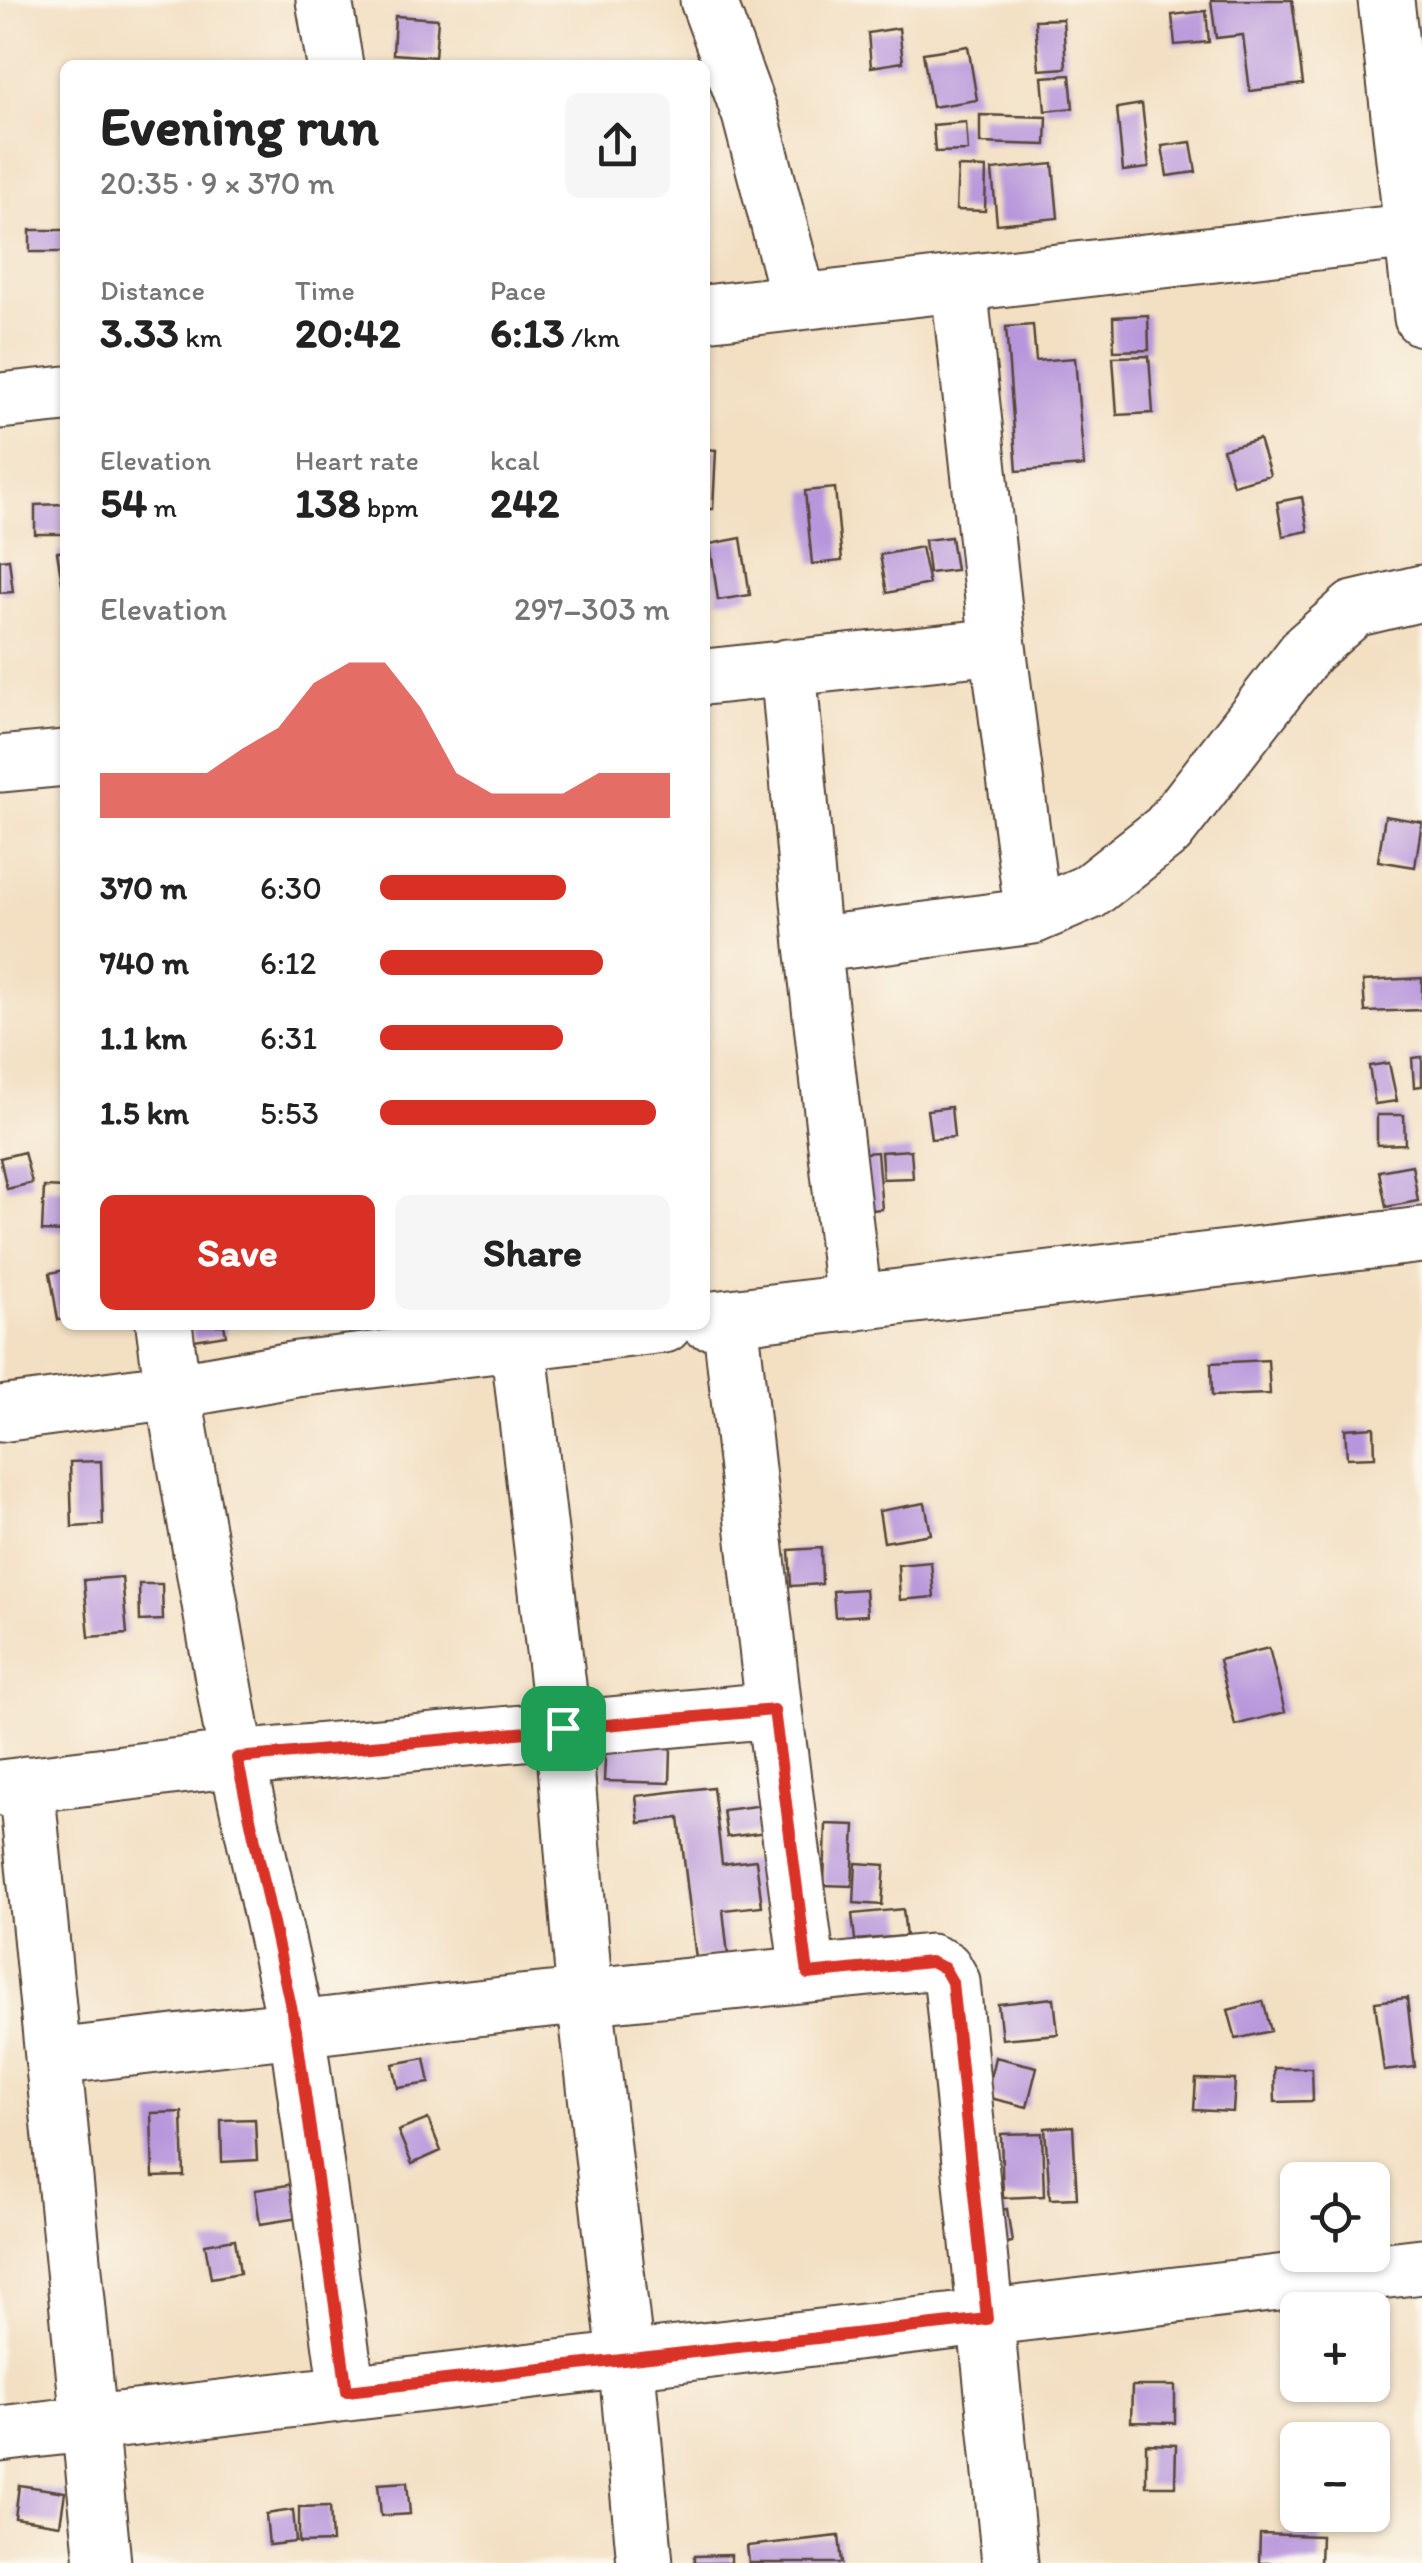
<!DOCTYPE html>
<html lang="en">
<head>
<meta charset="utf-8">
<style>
	body { margin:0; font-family:Itim,sans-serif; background:#f6f6f6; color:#222; height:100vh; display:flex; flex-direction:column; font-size:38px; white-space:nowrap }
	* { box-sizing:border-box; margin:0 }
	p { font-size:32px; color:#767676 }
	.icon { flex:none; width:55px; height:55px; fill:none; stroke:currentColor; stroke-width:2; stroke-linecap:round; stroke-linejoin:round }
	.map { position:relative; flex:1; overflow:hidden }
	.sheet { position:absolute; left:60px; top:60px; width:650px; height:1270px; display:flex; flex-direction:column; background:#fff; border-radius:15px; box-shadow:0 2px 8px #0004 }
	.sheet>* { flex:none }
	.controls { position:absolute; left:1280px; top:2162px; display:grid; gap:20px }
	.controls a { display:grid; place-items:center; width:110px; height:110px; border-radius:15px; background:#fff; box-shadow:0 2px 8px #0004; font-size:50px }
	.pin { position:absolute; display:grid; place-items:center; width:85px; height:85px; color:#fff; margin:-42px; border-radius:20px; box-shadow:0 5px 15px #0006 }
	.round { display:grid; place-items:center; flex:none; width:105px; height:105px; border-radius:15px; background:#f6f6f6 }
	.overview { display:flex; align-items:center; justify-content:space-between; height:170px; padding:0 40px }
	h1 { font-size:55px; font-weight:700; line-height:75px }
	.stats { display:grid; grid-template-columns:repeat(3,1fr); gap:15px; height:170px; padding:10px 40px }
	.stats div { display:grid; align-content:center }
	.stats b { font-size:42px; font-weight:700 }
	.stats small { font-size:28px; font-weight:400 }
	.stats p { font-size:28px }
	.chart { height:280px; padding:20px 40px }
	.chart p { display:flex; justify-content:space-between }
	.chart svg { width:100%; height:180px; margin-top:10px; fill:#d93025; opacity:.7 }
	.primary-button { display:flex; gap:20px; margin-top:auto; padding:20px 40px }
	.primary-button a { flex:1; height:115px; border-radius:15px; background:#d93025; color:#fff; font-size:40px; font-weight:700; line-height:115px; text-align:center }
	.primary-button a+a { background:#f6f6f6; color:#222 }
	ul { padding:0 40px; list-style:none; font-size:32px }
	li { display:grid; grid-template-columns:160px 120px 1fr; align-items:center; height:75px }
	li i { height:25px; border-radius:12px; background:#d93025 }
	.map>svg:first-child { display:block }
	.building { fill:#b896db }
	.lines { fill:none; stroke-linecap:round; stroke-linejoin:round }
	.minor-casing { stroke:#574537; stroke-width:59 }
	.minor { stroke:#fff; stroke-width:55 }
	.route-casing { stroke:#fff; stroke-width:20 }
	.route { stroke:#d93025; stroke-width:12 }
</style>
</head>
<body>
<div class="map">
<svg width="1422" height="2563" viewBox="0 0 1422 2563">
	<rect width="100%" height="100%" fill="#fbf7ec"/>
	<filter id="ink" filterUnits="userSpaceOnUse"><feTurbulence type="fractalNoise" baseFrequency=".01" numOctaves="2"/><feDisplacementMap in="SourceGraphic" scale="20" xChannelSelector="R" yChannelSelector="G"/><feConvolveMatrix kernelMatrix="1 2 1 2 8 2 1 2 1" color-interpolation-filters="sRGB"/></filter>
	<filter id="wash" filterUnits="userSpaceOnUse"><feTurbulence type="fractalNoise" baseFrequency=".0048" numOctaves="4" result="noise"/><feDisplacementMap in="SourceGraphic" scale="40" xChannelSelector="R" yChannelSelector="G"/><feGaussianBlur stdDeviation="2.25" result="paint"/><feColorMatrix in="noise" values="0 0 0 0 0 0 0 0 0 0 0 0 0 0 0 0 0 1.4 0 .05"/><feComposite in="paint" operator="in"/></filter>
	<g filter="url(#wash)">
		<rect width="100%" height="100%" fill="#f3dfc2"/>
		<g id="blocks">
			<path class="building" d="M1211,0h81l11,84 -53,7 -7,-56 -27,3z
				M1206,11l3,31 -34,3 -3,-30z
				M395,16l43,3 -3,38 -42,-3z
				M1063,19l3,49 -27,2 -4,-50z
				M899,28l4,34 -32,5 -3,-34z
				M968,46l9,54 -45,7 -9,-54z
				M1070,75l3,33 -28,3 -3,-34z
				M1142,104l7,64 -26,3 -6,-63z
				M980,115l67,2 -1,28 -66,-2z
				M966,122l2,29 -33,1 -2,-27z
				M1191,142l5,30 -29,4 -5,-30z
				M1053,164l5,54 -61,6 -5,-54z
				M958,167l28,1 -1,43 -29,-1z
				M30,230h35v22h-35z
				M1148,315l1,35 -35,1 -1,-34z
				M1033,325l3,36 39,-3 9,108 -67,5 -11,-144z
				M1149,356l4,57 -36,2 -4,-58z
				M1259,439l11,36 -37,10 -10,-36z
				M705,449l11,1 -3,59h-8z
				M835,488l7,73 -30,3 -7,-73z
				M1302,497l6,34 -25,5 -6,-34z
				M65,504v30h-30v-29z
				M951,537l5,33 -27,3 -4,-33z
				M741,538l9,57 -32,5 -8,-56z
				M921,547l8,37 -42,9 -7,-38z
				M65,551v38h-2l-6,-37z
				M9,559l4,33 -13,1v-33z
				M1385,816l37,6 -7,45 -37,-6z
				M1422,978v32l-57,2 -2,-31z
				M1422,1057v29l-8,1 -2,-29z
				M1389,1063l8,38 -22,3 -6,-38z
				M951,1107l3,30 -23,2 -4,-29z
				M1377,1115h27l1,29 -28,1z
				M911,1150l2,28 -30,1 -2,-27z
				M24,1152l8,31 -25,6 -7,-31z
				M877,1152l5,57 -25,2 -5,-57z
				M1412,1165l6,36 -32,6 -7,-36z
				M44,1187l21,1v44l-23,-1z
				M65,1270v49l-7,1 -8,-47z
				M191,1325h33l2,10 -32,5z
				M1268,1360l2,34 -58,2 -1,-33z
				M1374,1427l1,30 -28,1 -2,-29z
				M101,1461l2,64 -31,2 -2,-65z
				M925,1503l6,31 -47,8 -5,-31z
				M821,1548l1,36 -31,2 -2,-36z
				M931,1562l3,35 -34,3 -2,-35z
				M122,1577l5,57 -38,3 -5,-57z
				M139,1584h23l1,36 -23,1z
				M865,1589l2,26 -32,2 -2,-26z
				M1269,1648l16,64 -50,13 -16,-65z
				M607,1713l65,2 -2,68 -66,-2z
				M713,1787l9,77 34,-4 6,46 -39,4 5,45 -32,4 -17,-141 -40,5 -3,-27z
				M764,1805l3,27 -40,5 -4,-27z
				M826,1824l29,1 -3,61 -28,-1z
				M856,1863l29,2 -3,40 -28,-2z
				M903,1909l3,27 -51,4 -3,-26z
				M1054,1998l4,36 -56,5 -4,-35z
				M1407,1998l8,69 -31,4 -9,-69z
				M1263,2001l8,30 -35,8 -8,-29z
				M995,2057l42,10 -10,40 -41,-10z
				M425,2058l5,25 -32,5 -5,-24z
				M1274,2068h38l1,33 -38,1z
				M1196,2079l39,1 -2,32 -39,-2z
				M182,2112l2,64 -31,1 -2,-64z
				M255,2119l2,41 -35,2 -1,-42z
				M428,2119l13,32 -29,13 -14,-33z
				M1073,2126l4,72 -27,1 -5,-71z
				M1042,2133l2,63 -41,2 -2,-64z
				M301,2183l4,34 -45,7 -5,-34z
				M1007,2209l5,33 -26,4 -5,-33z
				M235,2239l5,34 -29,5 -6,-34z
				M1132,2386h43v37l-44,-1z
				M1146,2444l30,1 -1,41h-29z
				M407,2482l3,32 -29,2 -3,-32z
				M19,2485l46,7 -5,33 -45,-7z
				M330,2506l2,36 -33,1v-36z
				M293,2510l3,32 -27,3 -3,-31z
				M1260,2534l61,2 -1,27h-61z
				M839,2536l3,27h-93l-2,-17z
				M731,2555v8h-37v-7z"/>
		</g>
	</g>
	<g filter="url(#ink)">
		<use href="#blocks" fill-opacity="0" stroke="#574537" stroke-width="2.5"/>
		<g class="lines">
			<defs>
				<path id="minor" d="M324,0l11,65
					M708,0l42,114 49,188
					M1386,0l36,318
					M959,285l39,361
					M705,313l717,-83
					M0,401l65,-7
					M788,667l25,278 41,358
					M705,677l293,-31 35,270
					M0,764l65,-6
					M813,945l220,-29 56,-24 79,-62 140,-181 46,-40 68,-16
					M730,1318l44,392 34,264
					M705,1320l717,-85
					M164,1325l9,66 64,368 60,271 50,361
					M516,1325l47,403 22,270 41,360 19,205
					M0,1414l173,-23 124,-22 367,-44
					M26,1784l77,779
					M0,1788l237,-29 537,-49
					M54,2057l466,-54 410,-41 14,6 8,14 58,581
					M0,2434l1422,-168"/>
			</defs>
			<use href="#minor" class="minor-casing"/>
			<use href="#minor" class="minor"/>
		</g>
	</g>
	<g class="lines" filter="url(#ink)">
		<defs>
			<path id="route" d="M774,1710l34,264 122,-12 14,6 8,14 35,337 -640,72 -51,-361 -59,-272z"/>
		</defs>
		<use href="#route" class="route-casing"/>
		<use href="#route" class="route"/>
	</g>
</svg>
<div class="controls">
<a><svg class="icon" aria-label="locate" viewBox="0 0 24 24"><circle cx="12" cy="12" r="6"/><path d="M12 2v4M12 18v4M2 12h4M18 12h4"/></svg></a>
<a>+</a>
<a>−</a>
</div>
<div class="pin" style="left:563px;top:1728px;background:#1e9e55"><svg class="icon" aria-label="arrive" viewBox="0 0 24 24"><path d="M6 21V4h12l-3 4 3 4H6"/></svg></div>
<section class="sheet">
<div class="overview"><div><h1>Evening run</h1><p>20:35 · 9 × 370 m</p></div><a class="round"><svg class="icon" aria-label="share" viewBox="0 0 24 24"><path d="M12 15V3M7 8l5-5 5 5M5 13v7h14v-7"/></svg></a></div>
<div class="stats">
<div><p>Distance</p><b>3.33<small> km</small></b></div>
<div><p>Time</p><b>20:42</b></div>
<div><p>Pace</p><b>6:13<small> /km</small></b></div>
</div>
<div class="stats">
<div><p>Elevation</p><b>54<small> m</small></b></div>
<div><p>Heart rate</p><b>138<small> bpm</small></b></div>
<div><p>kcal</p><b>242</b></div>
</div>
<div class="chart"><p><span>Elevation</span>297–303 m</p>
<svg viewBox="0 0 160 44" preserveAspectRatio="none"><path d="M0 44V33L10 33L20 33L30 33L40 27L50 22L60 11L70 6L80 6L90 17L100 33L110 38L120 38L130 38L140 33L150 33L160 33V44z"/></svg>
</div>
<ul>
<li><b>370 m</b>6:30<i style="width:64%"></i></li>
<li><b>740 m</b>6:12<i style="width:77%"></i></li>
<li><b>1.1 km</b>6:31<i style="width:63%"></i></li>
<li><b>1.5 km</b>5:53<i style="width:95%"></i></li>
</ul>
<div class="primary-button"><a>Save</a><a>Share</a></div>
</section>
</div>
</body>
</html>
